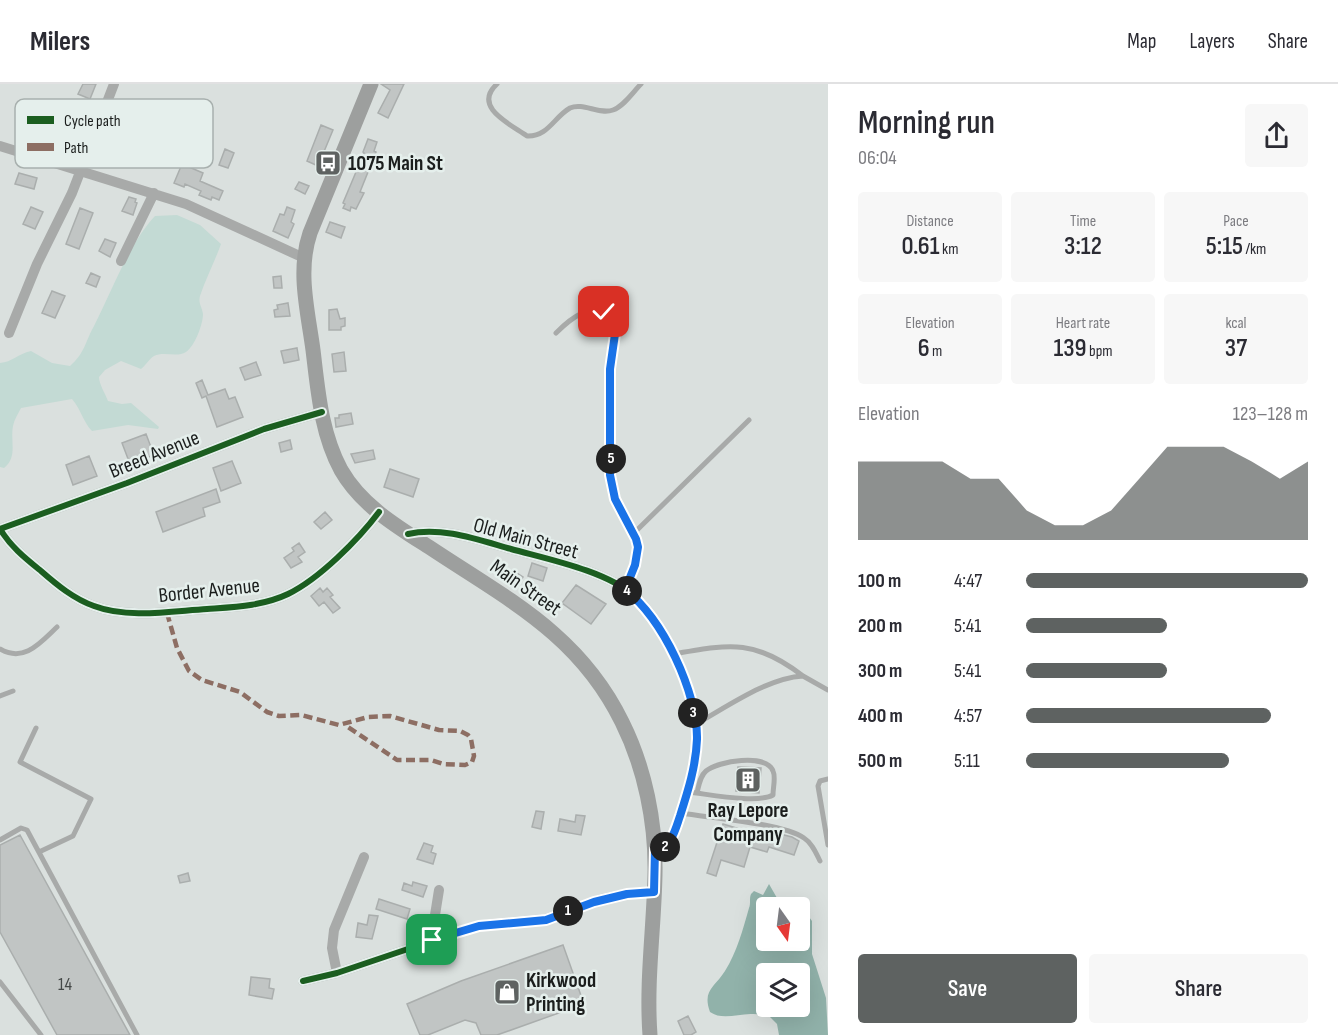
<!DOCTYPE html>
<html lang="en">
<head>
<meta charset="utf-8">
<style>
	body { margin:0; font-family:"Sofia Sans Condensed",sans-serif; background:#f7f7f7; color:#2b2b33; height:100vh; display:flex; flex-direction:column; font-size:22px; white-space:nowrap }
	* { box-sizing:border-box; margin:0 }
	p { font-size:20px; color:#7c7c81 }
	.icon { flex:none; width:33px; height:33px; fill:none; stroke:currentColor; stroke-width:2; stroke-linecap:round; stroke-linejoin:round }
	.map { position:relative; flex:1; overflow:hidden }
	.details { display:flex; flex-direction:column; background:#fff; width:510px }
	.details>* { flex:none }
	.needle { width:39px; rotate:166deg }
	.controls { position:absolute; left:756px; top:813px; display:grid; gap:12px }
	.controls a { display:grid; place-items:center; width:54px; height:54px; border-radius:6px; background:#fff; box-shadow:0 6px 24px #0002; font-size:30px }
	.pin { position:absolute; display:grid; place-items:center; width:51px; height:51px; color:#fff; margin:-26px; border-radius:12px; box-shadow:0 3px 9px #0006 }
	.km { position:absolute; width:30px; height:30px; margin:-15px; border-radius:50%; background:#222; color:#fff; font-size:16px; line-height:30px; text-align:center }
	.round { display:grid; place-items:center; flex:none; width:63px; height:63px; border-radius:6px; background:#f7f7f7 }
	.overview { display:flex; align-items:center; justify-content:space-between; height:102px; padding:0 30px }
	h1 { font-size:33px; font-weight:600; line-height:45px }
	.figures { display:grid; grid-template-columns:repeat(3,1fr); gap:9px; height:102px; padding:6px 30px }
	.figures div { display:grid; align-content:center; border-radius:6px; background:#f7f7f7; text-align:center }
	.figures b { font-size:26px; font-weight:600 }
	.figures small { font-size:16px; font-weight:400 }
	.figures p { font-size:16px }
	.chart { height:168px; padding:12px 30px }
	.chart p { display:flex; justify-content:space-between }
	.chart svg { width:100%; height:108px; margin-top:6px; fill:#5e6261; opacity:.7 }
	.primary-button { display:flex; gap:12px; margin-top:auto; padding:12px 30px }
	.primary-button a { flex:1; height:69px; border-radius:6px; background:#5e6261; color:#fff; font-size:24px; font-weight:600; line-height:69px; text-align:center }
	.primary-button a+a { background:#f7f7f7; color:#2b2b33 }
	ul { padding:0 30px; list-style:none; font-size:20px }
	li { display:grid; grid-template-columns:96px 72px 1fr; align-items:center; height:45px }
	li i { height:15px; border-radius:8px; background:#5e6261 }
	header { display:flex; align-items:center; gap:36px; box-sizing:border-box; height:84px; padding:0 30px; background:#fff; border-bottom:2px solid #e1e1e2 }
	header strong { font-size:28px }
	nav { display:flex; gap:33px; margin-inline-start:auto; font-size:21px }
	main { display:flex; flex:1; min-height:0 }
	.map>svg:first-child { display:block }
	.green { fill:#c3dad4 }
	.water { fill:#91b2aa; fill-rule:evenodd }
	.building { fill:#c1c5c4; stroke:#aaaead; stroke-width:1.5 }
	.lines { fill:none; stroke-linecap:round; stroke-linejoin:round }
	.lane { stroke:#a8aaa9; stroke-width:5 }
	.street { stroke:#a8aaa9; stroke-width:10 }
	.secondary { stroke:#9d9f9e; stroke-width:15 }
	.quiet { stroke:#8d6e63; stroke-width:4.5; stroke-dasharray:9 4.5; stroke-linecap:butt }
	.cycleway-casing { stroke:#e5efec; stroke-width:10 }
	.cycleway { stroke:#1b5e20; stroke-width:6 }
	.route-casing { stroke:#fff; stroke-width:12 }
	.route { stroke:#1a73e8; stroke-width:8 }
	.labels { text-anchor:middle; stroke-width:5; stroke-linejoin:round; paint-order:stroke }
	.number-label { font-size:18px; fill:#444847 }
	.poi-label { font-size:21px; font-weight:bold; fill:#1b1e1d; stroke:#e5efec; text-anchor:start }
	.street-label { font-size:21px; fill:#1b1e1d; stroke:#e5efec }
	.key { fill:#e5efec; stroke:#a8b0ae; stroke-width:1.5 }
	.key-label { font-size:16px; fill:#1b1e1d }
</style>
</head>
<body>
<header>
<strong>Milers</strong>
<nav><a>Map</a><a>Layers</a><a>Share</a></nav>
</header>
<main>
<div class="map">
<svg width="828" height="951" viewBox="0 0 828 951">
	<rect width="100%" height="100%" fill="#dae0de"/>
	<path class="green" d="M177,131l23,10 21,19c-6,17 -15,34 -21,52 -2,7 2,11 3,18 0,10 -8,32 -17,38 -9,6 -22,-1 -32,4 -5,3 -8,9 -13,13l-20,-8 -16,9 -6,7c0,7 6,16 9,24l14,3 9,-1 28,24 -1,2 -30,-4 -36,6c-9,-9 -11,-22 -20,-32l-51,9c-3,6 -7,12 -8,18 -3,15 5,31 -9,42l-4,-1v-104c12,-1 18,-9 31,-12l21,12 18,3c15,-13 15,-24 24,-40 18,-35 34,-81 61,-110z"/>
	<path class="water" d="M769,800l12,21 14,2 -29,1v32h34v-31l4,1 8,11v33l14,44 2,37h-49l-2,-11 -9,-9c-5,0 -10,-1 -15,-1 -14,-1 -30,7 -43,-2 -8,-22 5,-25 15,-41 12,-19 18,-42 24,-63 2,-5 0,-9 2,-14l3,-3 9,4zM766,890h34v32h-34z"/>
	<path class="building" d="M83,0h13l-6,15 -12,-5z
		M381,0h23l-16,34 -10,-5 12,-23z
		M321,41l12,5 -15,36 -11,-5z
		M368,55l9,3 -3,9 2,1 -16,40 4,1 -8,16 -5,-2 -1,4 -7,-3 2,-4 -2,-1 21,-50 -1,-1z
		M225,65l9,4 -6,15 -9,-3z
		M182,80l21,9 -3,8 23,10 -4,9 -7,-3 -1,3 -12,-5 2,-4 -16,-7 -1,3 -10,-4z
		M19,89l18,5 -3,11 -19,-5z
		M299,98l10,4 -4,8 -10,-5z
		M129,113l7,2 -1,3 2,1 -4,12 -11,-4z
		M31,123l12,5 -8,17 -12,-5z
		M287,123l8,3 -4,12 3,2 -6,14 -15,-7 7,-17 4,1z
		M80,124l13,5 -14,36 -13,-5z
		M330,138l15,5 -4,11 -15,-6z
		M105,155l11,4 -6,14 -11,-6z
		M91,189l9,4 -4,10 -10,-4z
		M281,192l1,12h-8l-1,-11z
		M52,207l13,5 -10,22 -13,-5z
		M288,219l2,13 -15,1 -1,-7 4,-1 -1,-4z
		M337,225l3,10 5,-1v8l-4,1v3h-12v-20z
		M297,264l2,12 -15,3 -3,-12z
		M344,268l2,19 -12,1 -2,-18z
		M256,278l5,13 -16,5 -5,-12z
		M202,296l6,15 17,-6 4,10 6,-2 8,20 -26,10 -11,-31 -4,2 -6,-15z
		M351,329l2,11 -17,3 -1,-9h4v-3z
		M146,350l8,21 -24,9 -8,-21z
		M290,356l2,9 -11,3 -2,-9z
		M373,366l2,9 -20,4 -4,-9z
		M89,372l8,20 -24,9 -7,-20z
		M232,377l9,22 -20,8 -8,-23z
		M390,385l29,10 -6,18 -29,-10z
		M216,405l4,13 -17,6 2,8 -42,16 -7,-20z
		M325,428l7,8 -11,9 -7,-7z
		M299,459l6,9 -7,5 4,5 -11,6 -7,-10 10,-7 -2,-3z
		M532,479l15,5 -4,13 -15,-5z
		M514,487l9,6 -5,9 -9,-6z
		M576,501l30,19 -15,20 -29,-21z
		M320,504l3,4 4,-4 6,7 -3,2 10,11 -7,5 -9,-11 -5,4 -8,-10z
		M738,683l23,1 -2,25 -23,-2z
		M536,727l8,1 -3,17 -9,-2z
		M576,731l9,1 -4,19 -23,-4 2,-12 15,3z
		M723,740l47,14 2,-6 20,5 7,4 -5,14 -25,-8 -2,5 -17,-5 -6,20 -23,-7 -5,16 -9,-3z
		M20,751l110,200h-73l-57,-103v-87z
		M424,759l9,3 -2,6 5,2 -3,10 -16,-5z
		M188,789l2,8 -10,2 -2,-7z
		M413,798l14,4 -4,11 -21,-7 2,-7 8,3z
		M379,815l31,10 -3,10 -31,-10z
		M369,831l9,1 -6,23 -16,-2 2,-14 9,2z
		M563,861l21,59 -87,31h-16l-5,-12 -11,-3 -37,15h-8l-13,-31 54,-23z
		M251,893l19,2 -1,9 5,1 -2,10 -23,-4z
		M688,932l8,16 -5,3h-7l-6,-14z"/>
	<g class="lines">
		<path class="lane" d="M497,0c-25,23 13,40 30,52 21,1 27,-19 43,-28 13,-6 29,7 43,2 11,-4 20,-18 28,-26
			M556,249c15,-15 34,-31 55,-17l4,18 -5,35v106l5,24 21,40 2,8 -3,18 -10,25
			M633,450l116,-114
			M0,565c24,14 40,-6 57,-22
			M674,570c57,-10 81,-15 129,22 -36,2 -76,31 -107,48
			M803,592l25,14
			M0,612l13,-5
			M36,644l-16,34 71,37 -18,37 -34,16
			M828,695l-8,2 -2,5 10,59
			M688,708c20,2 69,12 85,3 0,-8 3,-18 0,-24 -7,-18 -55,-10 -67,0 -6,5 -7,14 -9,22
			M681,729c29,5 101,10 123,25 8,5 12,15 16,23
			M0,756l21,-12 6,2 110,205
			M0,898l41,53"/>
		<path class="street" d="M0,62l186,58 118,54
			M121,177l33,-68
			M9,249l28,-69 35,-71 42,-109
			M0,445c11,18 25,29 41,42 16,14 33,28 53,35 34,13 79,5 113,3 27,-2 56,-3 81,-15 31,-15 70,-54 91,-82
			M0,445l127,-46 137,-54 58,-17
			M408,450c33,-8 71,6 103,15 36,10 96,22 123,47 33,31 61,94 63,140 1,25 -7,52 -16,76 -5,15 -8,34 -26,38
			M431,856l8,-50
			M337,889l-5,-25 2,-18 30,-73
			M303,897l34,-8 130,-44 24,-5 55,-5 56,-20 29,-6 23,-1"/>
		<path class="secondary" d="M371,0l-61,149c-13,38 -2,79 3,117 5,41 8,83 28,120 20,35 55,56 88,77 78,52 150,87 193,175 23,46 34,101 33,152 -1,54 -9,107 -5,161"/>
		<path class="quiet" d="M167,529l10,35 12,23 13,9 38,12 27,20 12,4 22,-1 38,10 29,-8 22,-1 49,14 21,1 8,4 3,4 3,17 -2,6 -7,3 -22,-1 -12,-4h-34l-52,-35"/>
		<defs>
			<path id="cycleway" d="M0,445c11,18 25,29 41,42 16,14 33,28 53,35 34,13 79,5 113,3 27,-2 56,-3 81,-15 31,-15 70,-54 91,-82
				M0,445l127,-46 137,-54 58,-17
				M408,450c33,-8 71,6 103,15 36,10 96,22 123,47 33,31 61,94 63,140 1,25 -7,52 -16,76 -5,15 -8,34 -26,38
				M303,897l34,-8 130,-44 24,-5 55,-5 56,-20 29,-6 23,-1"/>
		</defs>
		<use href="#cycleway" class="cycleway-casing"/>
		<use href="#cycleway" class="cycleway"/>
	</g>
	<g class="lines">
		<defs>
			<path id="route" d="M432,856l47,-14 67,-6 48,-18 33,-8 27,-2 1,-42c17,-3 20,-20 25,-34 8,-25 16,-50 17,-77 1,-45 -35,-123 -72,-149l10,-25 3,-18 -2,-8 -21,-40 -5,-24v-106l5,-35 -4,-18 -7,-4"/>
		</defs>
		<use href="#route" class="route-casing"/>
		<use href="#route" class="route"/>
	</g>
	<defs>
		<symbol id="bus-square" viewBox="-11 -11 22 22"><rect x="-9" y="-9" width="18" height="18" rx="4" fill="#5e6261" stroke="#e5efec"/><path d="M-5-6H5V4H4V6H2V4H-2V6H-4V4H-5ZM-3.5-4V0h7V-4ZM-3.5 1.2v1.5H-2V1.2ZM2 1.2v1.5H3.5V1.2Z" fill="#fff"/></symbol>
		<symbol id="building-square" viewBox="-11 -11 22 22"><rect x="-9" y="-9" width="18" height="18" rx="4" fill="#5e6261" stroke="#e5efec"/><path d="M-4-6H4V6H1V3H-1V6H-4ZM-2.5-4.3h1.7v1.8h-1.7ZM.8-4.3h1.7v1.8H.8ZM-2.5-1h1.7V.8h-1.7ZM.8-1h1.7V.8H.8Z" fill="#fff"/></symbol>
		<symbol id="shop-square" viewBox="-11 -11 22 22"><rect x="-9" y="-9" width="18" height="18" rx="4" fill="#5e6261" stroke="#e5efec"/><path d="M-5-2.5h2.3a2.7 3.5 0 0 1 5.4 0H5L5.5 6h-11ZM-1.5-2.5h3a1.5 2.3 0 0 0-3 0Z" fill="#fff"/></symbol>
	</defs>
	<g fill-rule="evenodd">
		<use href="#bus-square" x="313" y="64" width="30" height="30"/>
		<use href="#building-square" x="733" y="681" width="30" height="30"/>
		<use href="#shop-square" x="492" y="893" width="30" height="30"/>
	</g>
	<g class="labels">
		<g class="number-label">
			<text x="65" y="906">14</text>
		</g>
		<g class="poi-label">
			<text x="348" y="86">1075 Main St</text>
			<text x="748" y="733" text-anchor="middle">Ray Lepore<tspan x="748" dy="24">Company</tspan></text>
			<text x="526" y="903">Kirkwood<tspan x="526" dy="24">Printing</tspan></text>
		</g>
		<g class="street-label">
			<text transform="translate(154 370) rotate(-22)" y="7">Breed Avenue</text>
			<text transform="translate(526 454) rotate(15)" y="7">Old Main Street</text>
			<text transform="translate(526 503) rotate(35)" y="7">Main Street</text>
			<text transform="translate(209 506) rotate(-6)" y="7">Border Avenue</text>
		</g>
	</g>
	<rect x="15" y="15" width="198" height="69" rx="9" class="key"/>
	<rect x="27" y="32" width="27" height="8" fill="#1b5e20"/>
	<rect x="27" y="59" width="27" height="8" fill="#8d6e63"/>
	<g class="key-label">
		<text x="64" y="42">Cycle path</text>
		<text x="64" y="69">Path</text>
	</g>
</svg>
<div class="controls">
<a><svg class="needle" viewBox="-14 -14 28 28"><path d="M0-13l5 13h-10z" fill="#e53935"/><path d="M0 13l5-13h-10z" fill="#7c7c81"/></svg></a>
<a><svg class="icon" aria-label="layers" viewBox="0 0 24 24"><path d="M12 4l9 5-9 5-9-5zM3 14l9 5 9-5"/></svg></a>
</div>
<div class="pin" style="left:432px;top:856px;background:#1e9e55"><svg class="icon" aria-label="arrive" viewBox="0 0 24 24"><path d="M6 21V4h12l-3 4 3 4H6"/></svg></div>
<div class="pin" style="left:604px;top:228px;background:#d93025"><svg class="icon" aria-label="check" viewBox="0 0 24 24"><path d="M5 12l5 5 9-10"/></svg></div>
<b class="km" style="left:568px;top:827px">1</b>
<b class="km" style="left:665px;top:763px">2</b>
<b class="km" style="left:693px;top:629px">3</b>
<b class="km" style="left:627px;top:507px">4</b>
<b class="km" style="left:611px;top:375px">5</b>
</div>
<section class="details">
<div class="overview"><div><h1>Morning run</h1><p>06:04</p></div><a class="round"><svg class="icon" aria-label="share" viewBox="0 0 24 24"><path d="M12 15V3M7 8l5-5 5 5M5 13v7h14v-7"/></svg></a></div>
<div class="figures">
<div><p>Distance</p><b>0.61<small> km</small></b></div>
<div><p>Time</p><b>3:12</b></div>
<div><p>Pace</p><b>5:15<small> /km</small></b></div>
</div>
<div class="figures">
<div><p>Elevation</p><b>6<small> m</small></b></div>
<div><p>Heart rate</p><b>139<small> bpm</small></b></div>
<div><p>kcal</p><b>37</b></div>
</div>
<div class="chart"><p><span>Elevation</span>123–128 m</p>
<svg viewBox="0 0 160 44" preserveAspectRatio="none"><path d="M0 44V12L10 12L20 12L30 12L40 19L50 19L60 32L70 38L80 38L90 32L100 19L110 6L120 6L130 6L140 12L150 19L160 12V44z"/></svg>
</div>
<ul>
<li><b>100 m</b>4:47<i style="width:100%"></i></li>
<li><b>200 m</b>5:41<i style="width:50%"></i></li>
<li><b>300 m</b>5:41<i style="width:50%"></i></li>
<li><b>400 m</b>4:57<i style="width:87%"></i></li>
<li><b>500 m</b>5:11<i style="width:72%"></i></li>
</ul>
<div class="primary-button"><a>Save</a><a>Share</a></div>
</section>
</main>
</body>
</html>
